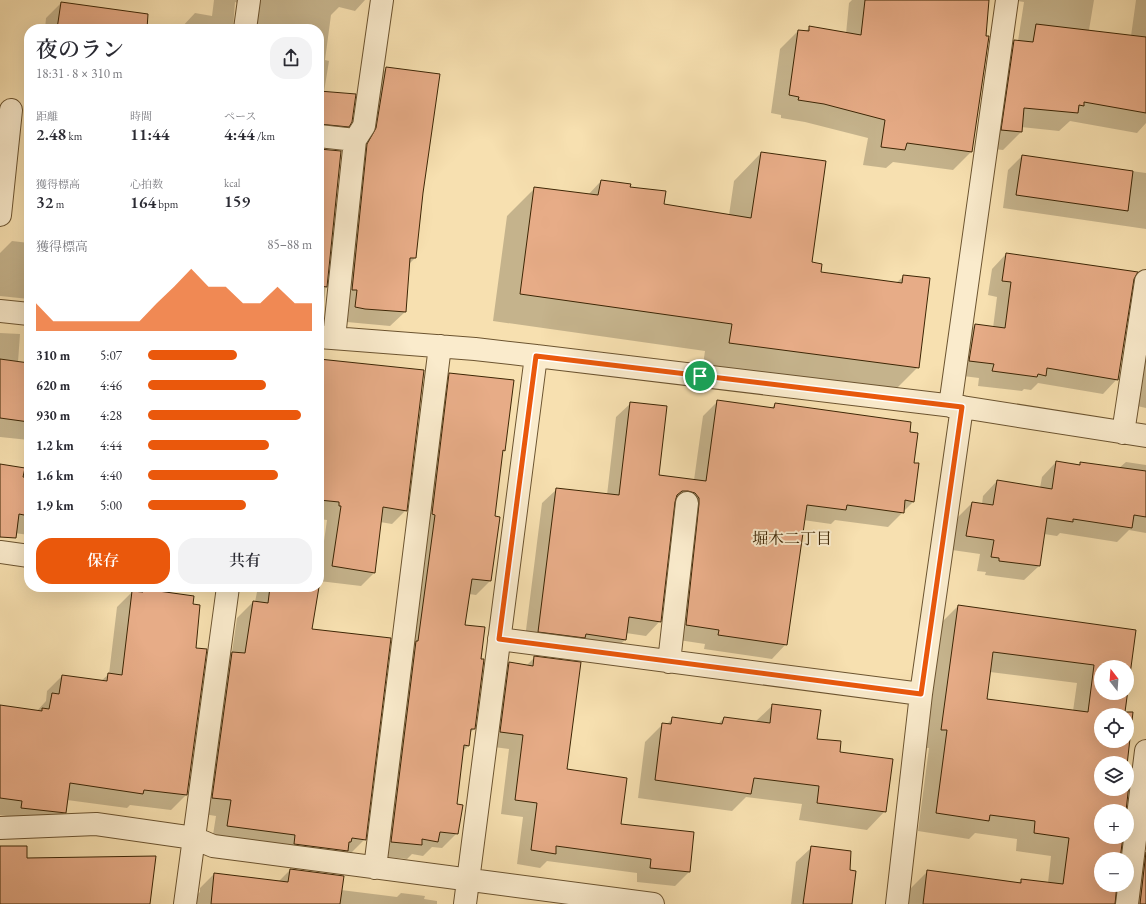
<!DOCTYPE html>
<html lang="ja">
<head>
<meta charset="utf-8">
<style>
	body { margin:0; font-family:"EB Garamond","Noto Serif JP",serif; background:#f2f2f3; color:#2b2b33; height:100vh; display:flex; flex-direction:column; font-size:15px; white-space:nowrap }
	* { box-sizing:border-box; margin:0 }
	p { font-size:13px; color:#7c7c81 }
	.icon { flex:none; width:22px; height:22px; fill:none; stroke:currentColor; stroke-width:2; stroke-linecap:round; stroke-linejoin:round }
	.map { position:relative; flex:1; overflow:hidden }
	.side { position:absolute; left:24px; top:24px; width:300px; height:568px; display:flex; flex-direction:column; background:#fff; border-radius:16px; box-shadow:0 4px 16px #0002 }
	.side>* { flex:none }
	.needle { width:26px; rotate:343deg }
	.tools { position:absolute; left:1094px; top:660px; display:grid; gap:8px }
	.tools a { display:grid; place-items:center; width:40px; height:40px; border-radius:50%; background:#fff; box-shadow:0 4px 16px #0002; font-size:20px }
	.pin { position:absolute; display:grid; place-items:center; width:34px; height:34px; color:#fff; margin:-17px; border:2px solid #fff; border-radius:50%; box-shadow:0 1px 4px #0007 }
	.round { display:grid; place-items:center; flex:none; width:42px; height:42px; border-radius:16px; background:#f2f2f3 }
	.overview { display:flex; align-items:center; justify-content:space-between; height:68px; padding:0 12px }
	h1 { font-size:22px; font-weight:600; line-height:30px }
	.stats { display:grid; grid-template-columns:repeat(3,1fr); gap:6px; height:68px; padding:4px 12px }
	.stats div { display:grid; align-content:center }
	.stats b { font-size:17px; font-weight:600 }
	.stats small { font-size:11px; font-weight:400 }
	.stats p { font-size:11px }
	.chart { height:112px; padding:8px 12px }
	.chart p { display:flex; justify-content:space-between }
	.chart svg { width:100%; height:72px; margin-top:4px; fill:#ea580c; opacity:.7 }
	.cta { display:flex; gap:8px; margin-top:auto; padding:8px 12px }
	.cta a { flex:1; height:46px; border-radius:16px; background:#ea580c; color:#fff; font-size:16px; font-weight:600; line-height:46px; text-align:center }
	.cta a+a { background:#f2f2f3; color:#2b2b33 }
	ul { padding:0 12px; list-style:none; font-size:13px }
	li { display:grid; grid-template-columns:64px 48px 1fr; align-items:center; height:30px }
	li i { height:10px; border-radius:5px; background:#ea580c }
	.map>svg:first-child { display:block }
	.shadow { fill:#0003; fill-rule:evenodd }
	.building { fill:#e7ac87; stroke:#3d2605; fill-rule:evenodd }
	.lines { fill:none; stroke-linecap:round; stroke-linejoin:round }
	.minor-casing { stroke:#6c5430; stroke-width:24 }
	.minor { stroke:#faebcc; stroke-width:22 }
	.route-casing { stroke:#fff; stroke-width:8 }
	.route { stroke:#ea580c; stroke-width:5 }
	.labels { text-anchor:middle; stroke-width:4; stroke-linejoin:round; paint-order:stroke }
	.neighbourhood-label { font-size:16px; fill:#3d2605; stroke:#faebcc }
</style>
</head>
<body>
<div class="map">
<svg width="1146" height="904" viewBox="0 0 1146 904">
	<rect width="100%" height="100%" fill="#f7e0b0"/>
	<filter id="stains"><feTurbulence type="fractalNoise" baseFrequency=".005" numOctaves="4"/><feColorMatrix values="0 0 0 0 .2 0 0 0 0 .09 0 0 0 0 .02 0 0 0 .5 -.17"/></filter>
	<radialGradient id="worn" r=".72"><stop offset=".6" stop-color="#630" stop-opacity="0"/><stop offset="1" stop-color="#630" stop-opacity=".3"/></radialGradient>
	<path class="shadow" d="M214,0h151l-10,11 -16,-4 -8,8 -6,45 4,1 -5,31 24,34 -15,15 -14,-1v-111h-74l-3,-24 -7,-3 -2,27h-53l15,-16 17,3z
		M852,0h136l-17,152 -18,18 -60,-8 -7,6 -23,-3 5,-27 -63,-16 -24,-4v-3l-10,-2 9,-64 18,-18 7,1 5,-5 36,7 3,-31z
		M1010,0h84l-5,30 42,6 5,-36h10v123l-9,10 -67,-12 -11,10 -38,-4v5l-18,18 -19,-2 12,-89 18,-18h4l6,-39z
		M61,3l48,17 70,9h-134l1,-11z
		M387,68l35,125 -7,65 -6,6 -4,48 -15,14 -54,-5 36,-238z
		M29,109v59h-5z
		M319,148l21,4 -16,151 -5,5z
		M761,153l50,110 9,10 76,10 8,-7 14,91 -28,28 -188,-24 3,-20 -212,-30 14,-105 28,-28 53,7 13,-14 28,7 34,17 66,10 5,-34z
		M1022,156l124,17v56l-143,-21 5,-38z
		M12,241l17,2v56l-29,-3v-43z
		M1006,254l111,125 -14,15 -65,-11 -7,7 -7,-1 -2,2 -44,-5 1,-8 -24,-3 6,-35 14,-15 18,3 4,-31 -9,-2 4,-26z
		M0,333l20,1 -2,28 11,2v76l-29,-3z
		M1146,340v68l-18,-4z
		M319,359l104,12 -17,139 -14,14 -12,-2 -6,51 -13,13 -42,-5v-19h2l6,-42 -8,-1z
		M450,374l54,76 -2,3 -8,64 -4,64 -14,14 -7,-1 -5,32 10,103 -4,4 -2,13 -6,6 -6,53 1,28 -15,15 -10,-1 -9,9 -11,-2 -5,5 -30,-3 59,-468z
		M718,401l53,8 4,-5 134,29 4,31v38l-25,25 -53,-7 -4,4 -28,-4 -17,124 -14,15 -68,-10 1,-5 -33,-5 8,-132 -7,-2 -13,116 -14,15 -20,-3 -1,7 -15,14 -86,-8 18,-143 15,-14 50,6 9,-78 15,-14 27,72 36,5 9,-64z
		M1056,462l63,6 7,-6 20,3v68l-17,-3 -12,12 -57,-9 -3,3 -13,-2 -5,32 -15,14 -39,-5 1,-3 -9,-1 3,-17 -28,-4 6,-33 14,-14 10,1 1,-8 14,-15 43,7 2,-11z
		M0,465l29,4v66l-29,-4z
		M258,587h60l-7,43 54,209 -16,16 -137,-14 4,-25 -19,-3 20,-145 15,-16 5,-34 16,-16h2z
		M145,590l47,15 3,44 -9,146 -15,15 -41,-5 -3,3 -60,-8 -2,12 -15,16 -44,-5 1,-7 -7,-1v-109l37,5 9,-10 1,-10 15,-15 39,5 8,-7 8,-67 15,-15 10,1z
		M958,606l177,24 -8,57v-20h-26v26h25l-3,19 9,1 -6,50h-25v26h21l-3,22h-18v26h14l4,22h-18v26h15l-7,19h-202l2,-14 18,-18 91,11 4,-3 26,3 3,-27 -35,-5 1,-12 -42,-6 -6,6 -51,-8 11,-83h-6l17,-124zM990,672l87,11 -4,28 -87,-11zM1101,715h26v26h-26z
		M535,657l31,113 54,55 73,8 -4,39 -14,14 -38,-4v-9l-90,-12 -7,7 -23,-4 6,-47 -22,-3 8,-65 -23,-3 9,-68 14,-15 17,3z
		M773,705l43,35 69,71 -18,19 -68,-10 3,-16 -56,-7 -14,14 -94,-13 7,-56 18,-18 3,1 7,-7 45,6 6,-6 31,4z
		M811,848l38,23 2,33h-60l5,-42z
		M1146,857v47h-14l-1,-32z
		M290,870l51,20 56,7 4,-4 24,3 -1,3 13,2v3h-244l1,-6 6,-6v-4l14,-14 64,8z"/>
	<path class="building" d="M865,0h124l-3,36h3l-17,116 -65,-9 -2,7 -24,-3 4,-27 -61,-16 -26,-4 1,-3 -10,-2 9,-65 11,1v-5l52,9z
		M61,2l87,12 -1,15h-90z
		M1036,24l110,13v76l-62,-11v4l-5,-1 -1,8 -54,-5 -2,24 -21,-2 13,-90 19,2z
		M386,67l54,7 -17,119 -7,65h-6l-4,54 -41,-3 -10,-2 2,-17h-5l15,-146 9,-16z
		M319,91l37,3 -4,28 -3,5 -30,-3z
		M319,149l22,2 -14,136 -8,-1z
		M761,152l65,9 -14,101 10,2 -1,8 81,11 1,-8 27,3 -11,90 -190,-25 3,-19 -212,-30 14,-107 64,8 3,-15 30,4 -1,3 36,4 -2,13 87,14z
		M1022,155l111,16 -5,40 -112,-16z
		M1006,253l132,19 -4,7 -16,101 -71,-12 -1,8 -8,-2 -1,3 -45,-6 2,-7 -25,-3 6,-37 30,4 6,-46 -9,-1z
		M0,359l29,4v59l-29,-4z
		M319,359l105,11 -17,141 -24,-4 -8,66 -43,-7 9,-60h-2v-4l-20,-2z
		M449,373l65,7 -9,71 -2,-1 -8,66 5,1 -9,64 -19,-2 -7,46 20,2 -4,32h3l-9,70h-4l-2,17 -5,-1 -7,59 6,1 -5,29 -18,-2 -2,10 -16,-3v6l-31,-3 25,-201h2l17,-126 -3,-1z
		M717,400l57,8 1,-5 136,19 -1,10 8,1 -4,30h5l-5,39 -9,-2 -1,13 -57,-8 -1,5 -39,-5 -20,140 -69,-10 1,-5 -33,-5 13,-121v-6l-4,-5 -7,-2h-6l-5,4 -2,7 -14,120 -32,-5 -3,23 -40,-6 -1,4 -47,-6 18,-144 63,7 11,-93 37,4 -8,69 47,6z
		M1056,461l24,4v-3l66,9v46l-12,-2 -2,13 -59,-9v3l-26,-4 -7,48 -41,-5v-3l-8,-1 3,-17 -28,-4 6,-34 21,3 4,-25 55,9z
		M0,464l25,4 -2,9 6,1v38l-10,-2 -3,24 -16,-1z
		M270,587h49l-7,42 79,9 -25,202 -14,-2 -1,4h-2l-1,9 -54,-7 1,-9 -68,-9 4,-26 -19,-2 20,-146 13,1 8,-52 15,2z
		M144,589l50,7 -1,8 7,1 -4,43 11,1 -20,146 -43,-5 -1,4 -73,-11 -4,30 -45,-5 1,-7 -22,-3v-93l42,6v-3l7,1 3,-16 7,1 3,-19 45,6 1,-8 14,2 10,-84 11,1z
		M958,605l178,25 -11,82h8l-6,53v-2h-26v26h26v-14h3l-4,36h-25v26h22l-3,22h-19v26h16l-2,19h-192l4,-34 94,13v-4l42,5 6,-46 -35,-5 1,-12 -45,-6 -1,6 -53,-8 11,-83h-6zM993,652l101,13 -6,47 -101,-13zM1101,667h26v26h-26zM1101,715h26v26h-26z
		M534,656l47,6 -14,107 60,9 -6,46 73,8 -4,40 -40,-4 1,-9 -95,-13v8l-25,-4 6,-47 -22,-3 8,-65 -23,-3 9,-70 24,4z
		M772,704l49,6 -4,29 24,2 -1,11 53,7 -7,53 -69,-9 2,-17 -65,-8 -3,16 -96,-14 7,-57 9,1 1,-7 50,7 2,-7 46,6z
		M0,846h27v12l129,-2 -6,48h-150z
		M811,846l40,5 -1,19 6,1 -4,33h-49z
		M1146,852v52h-6z
		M290,869l54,7 -4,28h-129l3,-31 74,9z"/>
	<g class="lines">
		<defs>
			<path id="minor" d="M245,29l4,-29
				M319,136l36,4 -21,198
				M355,140l9,-14 18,-126
				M0,215l11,-105
				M0,311l29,3
				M319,337l156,12 61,7 426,51 184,29
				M950,406l57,-406
				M1123,433l23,-152
				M0,552l29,4
				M499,639l422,55
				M669,662l18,-159
				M0,828l96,-4 98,14 19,8 440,58
				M375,868l65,-522
				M185,904l43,-317
				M465,904l71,-548
				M897,904l24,-210 41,-287
				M1127,904l19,-153"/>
		</defs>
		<use href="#minor" class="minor-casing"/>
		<use href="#minor" class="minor"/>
	</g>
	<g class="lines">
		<defs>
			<path id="route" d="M536,356l426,51 -41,287 -422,-55z"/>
		</defs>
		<use href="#route" class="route-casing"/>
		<use href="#route" class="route"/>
	</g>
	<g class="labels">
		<g class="neighbourhood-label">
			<text x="792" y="544">堀木二丁目</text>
		</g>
	</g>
	<rect width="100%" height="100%" filter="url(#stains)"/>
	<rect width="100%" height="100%" fill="url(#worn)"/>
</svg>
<div class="tools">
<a><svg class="needle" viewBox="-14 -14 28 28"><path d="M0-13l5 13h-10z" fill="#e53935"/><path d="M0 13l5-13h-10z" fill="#7c7c81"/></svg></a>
<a><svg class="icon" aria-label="locate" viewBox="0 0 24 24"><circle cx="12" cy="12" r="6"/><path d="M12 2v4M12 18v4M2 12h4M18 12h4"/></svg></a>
<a><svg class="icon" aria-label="layers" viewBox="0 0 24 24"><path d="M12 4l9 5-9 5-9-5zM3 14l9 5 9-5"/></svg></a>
<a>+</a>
<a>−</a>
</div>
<div class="pin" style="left:700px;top:376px;background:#1e9e55"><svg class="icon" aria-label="arrive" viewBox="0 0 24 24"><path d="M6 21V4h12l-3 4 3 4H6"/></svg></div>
<section class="side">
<div class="overview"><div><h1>夜のラン</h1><p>18:31 · 8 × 310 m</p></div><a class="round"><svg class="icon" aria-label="share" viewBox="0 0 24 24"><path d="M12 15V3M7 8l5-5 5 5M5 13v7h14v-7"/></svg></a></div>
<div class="stats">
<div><p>距離</p><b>2.48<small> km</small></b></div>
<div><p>時間</p><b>11:44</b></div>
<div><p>ペース</p><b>4:44<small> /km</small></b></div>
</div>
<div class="stats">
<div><p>獲得標高</p><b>32<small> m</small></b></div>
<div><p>心拍数</p><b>164<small> bpm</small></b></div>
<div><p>kcal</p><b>159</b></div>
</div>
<div class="chart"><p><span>獲得標高</span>85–88 m</p>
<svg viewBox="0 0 160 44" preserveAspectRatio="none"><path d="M0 44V27L10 38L20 38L30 38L40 38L50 38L60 38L70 27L80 17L90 6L100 17L110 17L120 27L130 27L140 17L150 27L160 27V44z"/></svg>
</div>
<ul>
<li><b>310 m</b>5:07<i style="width:54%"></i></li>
<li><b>620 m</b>4:46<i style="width:72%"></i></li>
<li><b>930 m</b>4:28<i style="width:93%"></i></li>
<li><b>1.2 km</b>4:44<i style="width:74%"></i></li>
<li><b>1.6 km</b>4:40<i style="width:79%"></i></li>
<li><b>1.9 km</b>5:00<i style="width:60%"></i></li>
</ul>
<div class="cta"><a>保存</a><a>共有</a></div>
</section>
</div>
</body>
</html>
